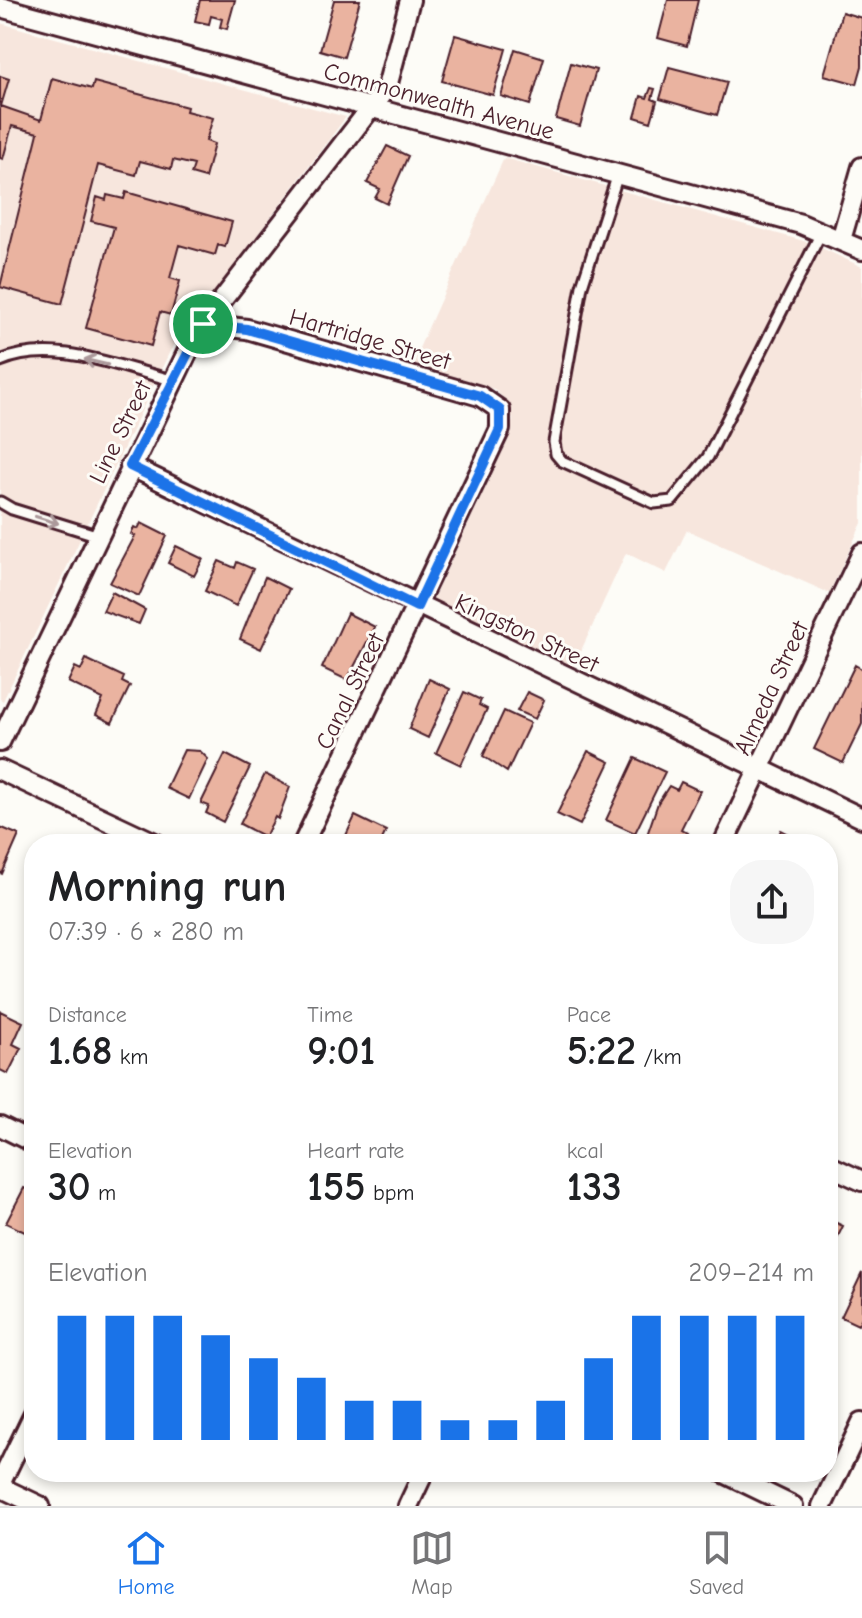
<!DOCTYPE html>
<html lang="en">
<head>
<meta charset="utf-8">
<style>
	body { margin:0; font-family:"Comic Neue",sans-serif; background:#f6f6f6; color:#202124; height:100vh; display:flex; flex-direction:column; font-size:30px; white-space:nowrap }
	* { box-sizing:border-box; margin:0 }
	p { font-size:26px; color:#757577 }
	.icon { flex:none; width:44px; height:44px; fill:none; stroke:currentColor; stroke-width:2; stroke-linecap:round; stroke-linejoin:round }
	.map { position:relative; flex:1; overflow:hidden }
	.sheet { position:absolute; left:24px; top:834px; width:814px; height:648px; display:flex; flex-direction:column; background:#fff; border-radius:32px; box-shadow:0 4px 12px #0003 }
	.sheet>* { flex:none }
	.pin { position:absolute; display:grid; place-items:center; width:68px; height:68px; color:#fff; margin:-34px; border:4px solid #fff; border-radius:50%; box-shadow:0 2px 8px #0007 }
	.round { display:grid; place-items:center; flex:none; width:84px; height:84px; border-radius:32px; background:#f6f6f6 }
	.overview { display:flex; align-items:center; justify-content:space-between; height:136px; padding:0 24px }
	h1 { font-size:44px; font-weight:700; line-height:60px }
	.figures { display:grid; grid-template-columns:repeat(3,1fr); gap:12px; height:136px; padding:8px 24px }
	.figures div { display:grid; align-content:center }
	.figures b { font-size:40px; font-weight:700 }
	.figures small { font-size:22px; font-weight:400 }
	.figures p { font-size:22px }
	.chart { height:224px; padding:16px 24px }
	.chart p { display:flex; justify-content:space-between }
	.chart svg { width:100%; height:144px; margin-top:8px; stroke:#1a73e8; stroke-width:6 }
	.menu { display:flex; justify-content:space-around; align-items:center; height:112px; border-top:2px solid #e0e0e0; background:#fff; font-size:22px; color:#757577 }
	.menu a { display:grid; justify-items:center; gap:4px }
	.menu .selected { color:#1a73e8 }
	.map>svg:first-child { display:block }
	.built { fill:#f7e6dd }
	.building { fill:#eab3a0; stroke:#4a1f2b; stroke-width:2 }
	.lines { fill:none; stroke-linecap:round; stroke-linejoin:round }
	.service-casing { stroke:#4a1f2b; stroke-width:15 }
	.minor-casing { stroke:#4a1f2b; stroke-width:24 }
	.service { stroke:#fdfcf7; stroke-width:9 }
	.minor { stroke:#fdfcf7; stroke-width:18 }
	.oneway { stroke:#ac999b }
	.route-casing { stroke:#fff; stroke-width:16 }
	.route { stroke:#1a73e8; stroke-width:10 }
	.labels { text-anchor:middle; stroke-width:6; stroke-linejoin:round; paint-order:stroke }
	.street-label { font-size:24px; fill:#4a1f2b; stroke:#fdfcf7 }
</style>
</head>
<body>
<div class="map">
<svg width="862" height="1506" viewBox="0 0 862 1506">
	<rect width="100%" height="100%" fill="#fdfcf7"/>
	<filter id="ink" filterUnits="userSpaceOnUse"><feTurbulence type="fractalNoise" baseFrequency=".0125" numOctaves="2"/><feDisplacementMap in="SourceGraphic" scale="16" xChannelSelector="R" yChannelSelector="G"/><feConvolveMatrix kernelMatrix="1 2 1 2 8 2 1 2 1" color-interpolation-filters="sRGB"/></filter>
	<g filter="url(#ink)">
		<path class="built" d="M0,23l346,94 -176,234 -167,350 -3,-2z
			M504,158l307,85 51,24v256l-33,70 -142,-63 -21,43 -40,-20 -53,115 -141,-67 76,-161 5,-21 -7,-19 -12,-11 -82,-25z"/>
		<path class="building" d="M200,0h35l-8,29 -7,-2 2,-8 -11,-3 -2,8 -14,-3z
			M334,0h26l-16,57 -24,-7z
			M668,0h30l-11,46 -29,-8z
			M842,12l20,6v48l-5,18 -33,-9z
			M455,35l51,14 -13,46 -51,-14z
			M515,49l29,9 -14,47 -29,-9z
			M571,63l25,7 -16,56 -24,-7z
			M669,67l58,15 -10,33 -57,-16z
			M0,76l9,3 -8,27 40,14 11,-42 40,11 2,-7 93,25 -1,4 27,7 -7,23 8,3 -9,34 -14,-4 3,-9 -21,-5 -2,9 -31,-8 -4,14 -38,-10 -36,139 -62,-17 38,-154 -26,-7 -9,33 -3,-1z
			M651,88l4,1 -3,10 5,2 -6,21 -16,-5 6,-21 6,2z
			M387,146l21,10 -21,48 -12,-6 5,-9 -13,-6z
			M126,192l106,30 -7,25 -7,-2 -3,10 -36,-10 -9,33 10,3 -9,34 -11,-3 -9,34 -65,-18 28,-101 -23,-6 6,-24 9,3 1,-5 17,4z
			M141,523l26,13 -28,60 -29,-13 25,-47 -4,-2 3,-7 4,2z
			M176,546l27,13 -9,17 -26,-13z
			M219,561l16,7 2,-6 16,7 -17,37 -31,-15z
			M265,577l24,12 -28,60 -21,-10z
			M112,592l33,18 -6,14 -36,-13z
			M347,613l28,14 -28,53 -25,-12z
			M86,659l38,18 -2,5 8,4 -18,37 -16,-8 7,-16 -35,-17 7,-15 6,3z
			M855,665l7,4v55l-19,39 -29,-14z
			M429,679l21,10 -22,49 -19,-9z
			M464,692l17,8 -2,5 8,4 -26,56 -25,-12z
			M527,692l17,8 -9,19 -18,-8z
			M504,711l26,12 -23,49 -24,-16z
			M184,750l16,1 8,8 -19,40 -23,-11z
			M588,751l22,11 -30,63 -23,-11z
			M225,754l25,13 -27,55 -17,-9 3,-7 -8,-3z
			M635,758l30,14 -30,61 -29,-13z
			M265,774l25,13 -12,32 -3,-2 -10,20 -25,-13z
			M681,782l19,9 -19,38 7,4 -6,11h-24l-12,-6 12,-35 11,-17 8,4z
			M355,816l31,15 -6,13h-38z
			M0,827l19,8 -17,39 -2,-1z
			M781,830l27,14h-34z
			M0,1011l23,11 -10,22 8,4 -13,26 -8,-4z
			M24,1188l10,5 -4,13 4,2 -3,27 -25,-12z
			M828,1219l15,7 -15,31z
			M862,1273v44l-4,8 -17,-8z"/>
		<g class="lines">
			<defs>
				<path id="service" d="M618,174l-36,112 -28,156 2,12 6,7 92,42 18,-2 36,-44 114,-226
					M0,361c54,-23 118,6 172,19
					M0,502l12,7 84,26"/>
				<path id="minor" d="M0,7l801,217 61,26
					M841,240l21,-73
					M203,324l44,5 233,67 20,14v19l-197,415
					M130,466l732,352
					M0,742l196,-408 191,-247 23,-87
					M0,770l157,74
					M723,844l139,-291
					M0,1126l34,17
					M828,1165l34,16
					M722,1472l71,34
					M0,1484l34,-70
					M0,1487l40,19
					M408,1506l16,-34
					M822,1506l40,-84"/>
			</defs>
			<use href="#service" class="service-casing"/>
			<use href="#minor" class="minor-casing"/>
			<use href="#service" class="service"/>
			<use href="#minor" class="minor"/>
		</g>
		<defs><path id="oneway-shaft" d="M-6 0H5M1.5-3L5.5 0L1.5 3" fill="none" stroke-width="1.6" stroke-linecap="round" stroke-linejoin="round" transform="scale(2)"/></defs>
		<g class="oneway">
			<use href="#oneway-shaft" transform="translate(96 362) rotate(-167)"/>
			<use href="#oneway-shaft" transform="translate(47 520) rotate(17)"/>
		</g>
	</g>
	<g class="lines" filter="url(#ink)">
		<defs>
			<path id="route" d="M203,324l44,5 233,67 20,14v19l-83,178 -287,-141z"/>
		</defs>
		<use href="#route" class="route-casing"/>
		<use href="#route" class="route"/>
	</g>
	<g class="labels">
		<g class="street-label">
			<text transform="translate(439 101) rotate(15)" y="8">Commonwealth Avenue</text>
			<text transform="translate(370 339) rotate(16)" y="8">Hartridge Street</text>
			<text transform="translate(120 432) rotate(-64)" y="8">Line Street</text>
			<text transform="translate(527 633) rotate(25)" y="8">Kingston Street</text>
			<text transform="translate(771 688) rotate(-65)" y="8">Almeda Street</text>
			<text transform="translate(350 691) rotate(-64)" y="8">Canal Street</text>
		</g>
	</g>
</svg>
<div class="pin" style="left:203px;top:324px;background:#1e9e55"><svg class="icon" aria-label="arrive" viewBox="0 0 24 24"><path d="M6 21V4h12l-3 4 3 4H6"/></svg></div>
<section class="sheet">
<div class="overview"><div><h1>Morning run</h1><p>07:39 · 6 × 280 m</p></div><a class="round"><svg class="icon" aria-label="share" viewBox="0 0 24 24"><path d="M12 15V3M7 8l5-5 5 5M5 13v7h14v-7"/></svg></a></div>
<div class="figures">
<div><p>Distance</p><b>1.68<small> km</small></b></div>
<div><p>Time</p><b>9:01</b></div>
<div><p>Pace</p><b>5:22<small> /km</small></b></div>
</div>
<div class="figures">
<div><p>Elevation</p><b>30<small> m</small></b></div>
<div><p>Heart rate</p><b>155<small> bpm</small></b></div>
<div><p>kcal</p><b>133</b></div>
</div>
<div class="chart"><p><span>Elevation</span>209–214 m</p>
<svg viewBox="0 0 160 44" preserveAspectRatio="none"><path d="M5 44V6M15 44V6M25 44V6M35 44V12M45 44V19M55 44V25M65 44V32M75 44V32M85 44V38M95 44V38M105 44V32M115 44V19M125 44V6M135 44V6M145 44V6M155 44V6"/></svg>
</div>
</section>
</div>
<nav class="menu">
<a class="selected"><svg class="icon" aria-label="home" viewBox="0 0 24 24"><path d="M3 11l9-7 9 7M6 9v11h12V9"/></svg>Home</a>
<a><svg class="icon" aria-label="map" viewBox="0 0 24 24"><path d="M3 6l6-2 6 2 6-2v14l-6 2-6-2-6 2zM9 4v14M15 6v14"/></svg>Map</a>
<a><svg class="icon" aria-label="saved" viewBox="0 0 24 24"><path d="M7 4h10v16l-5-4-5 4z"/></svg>Saved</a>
</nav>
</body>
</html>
